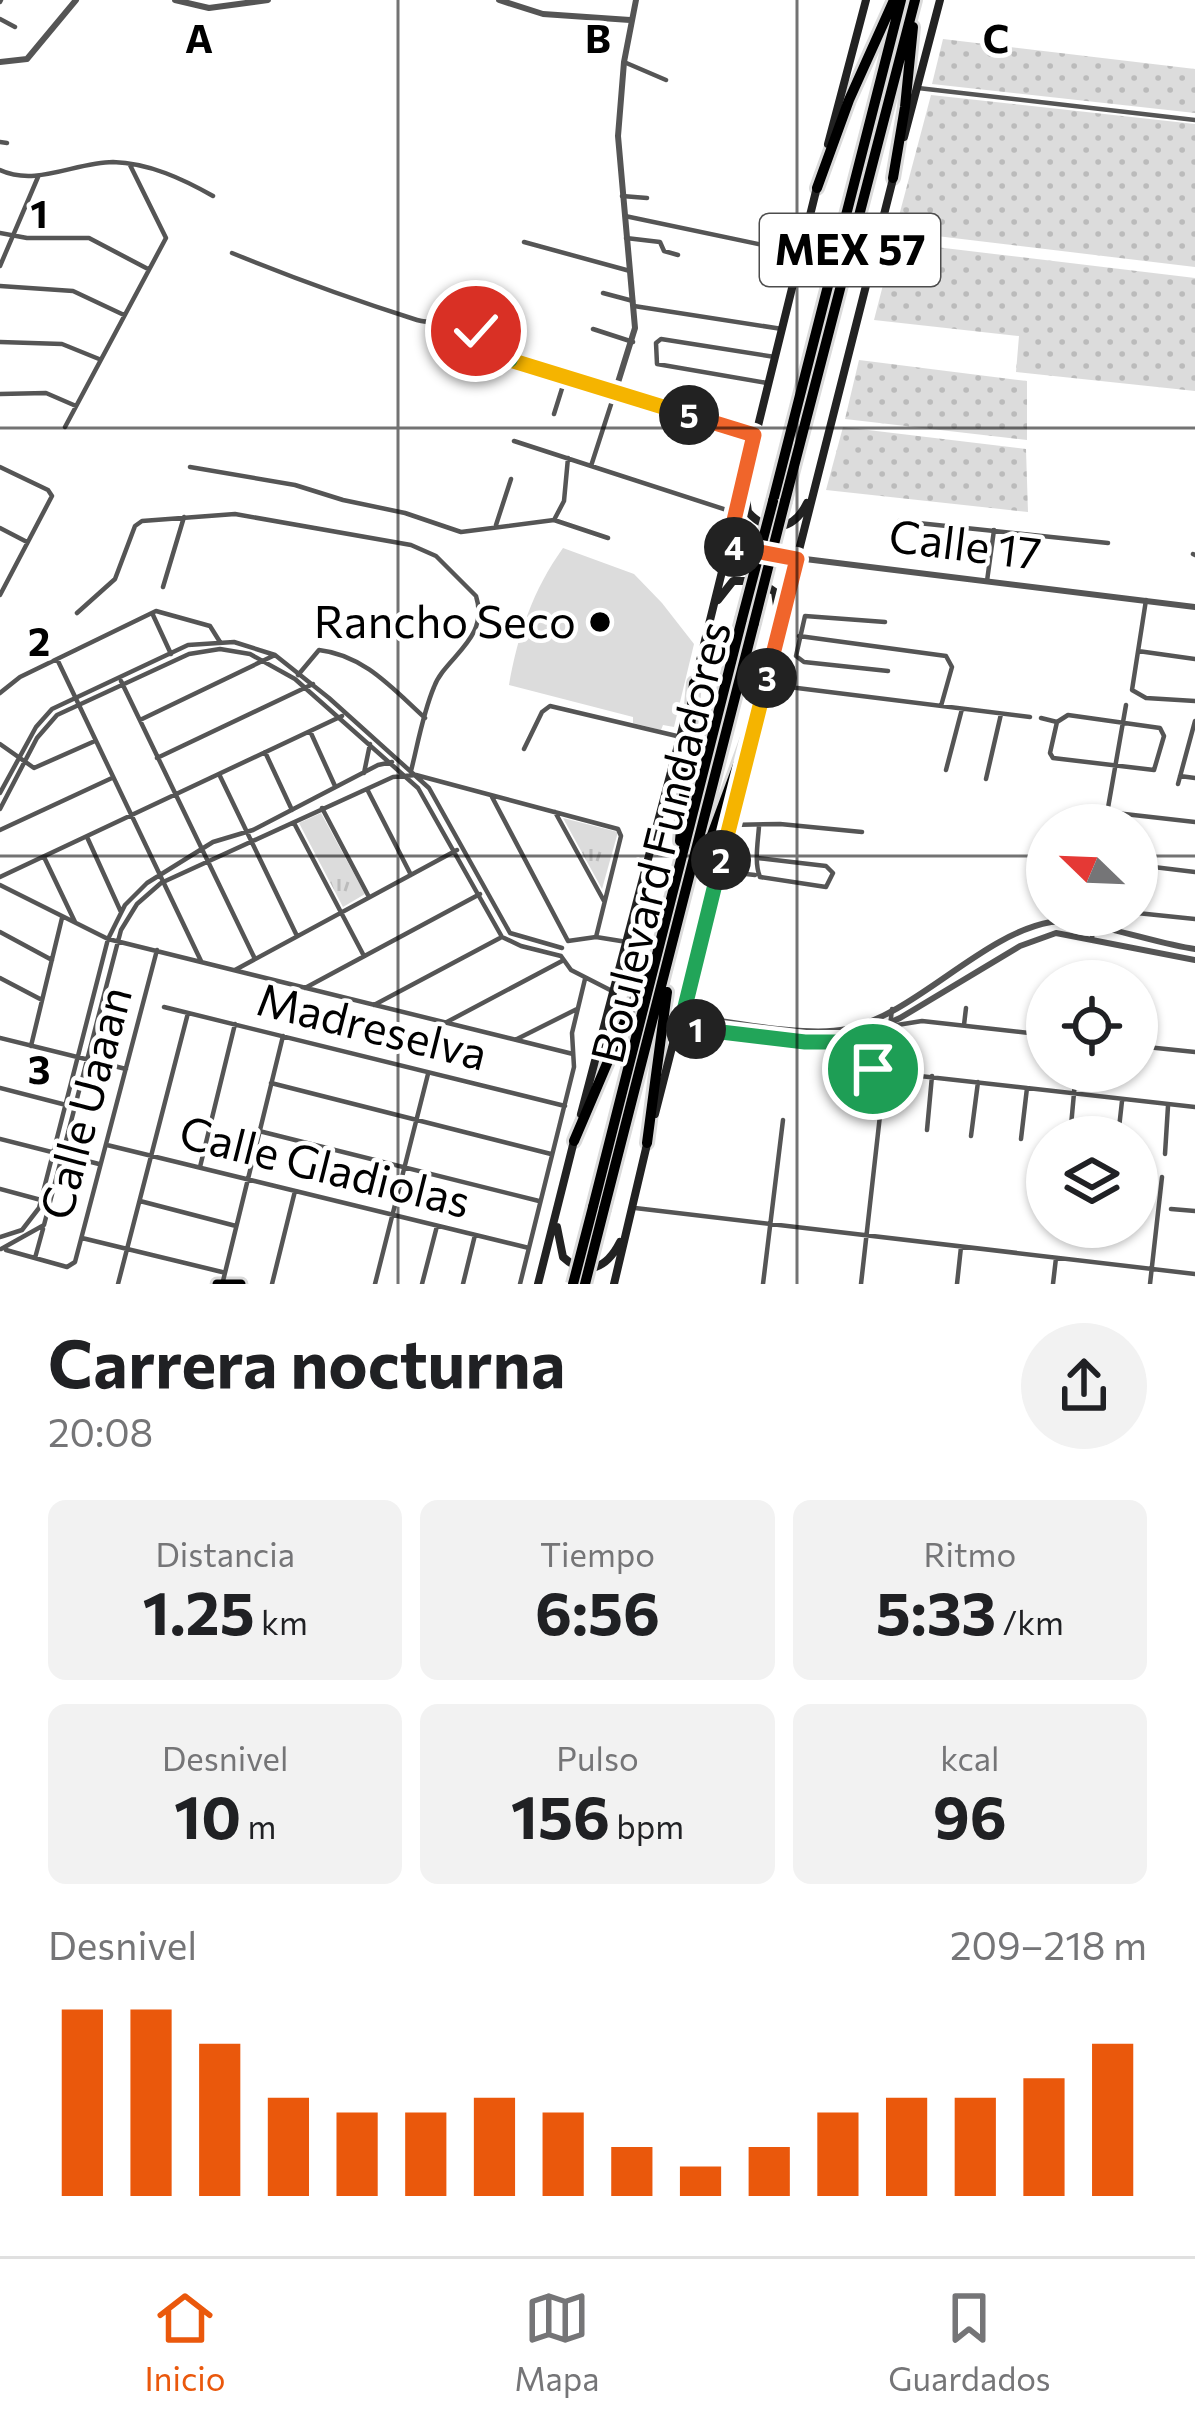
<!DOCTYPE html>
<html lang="es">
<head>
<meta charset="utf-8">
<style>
	body { margin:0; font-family:Commissioner,sans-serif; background:#f2f2f2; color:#202124; height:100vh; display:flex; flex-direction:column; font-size:45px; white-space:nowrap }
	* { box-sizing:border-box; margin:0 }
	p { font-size:39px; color:#757577 }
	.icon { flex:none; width:66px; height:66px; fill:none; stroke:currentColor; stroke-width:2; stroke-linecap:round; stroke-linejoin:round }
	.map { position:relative; height:1284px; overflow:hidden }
	.side { display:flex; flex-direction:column; background:#fff; flex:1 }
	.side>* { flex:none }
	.needle { width:78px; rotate:293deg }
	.fabs { position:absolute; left:1026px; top:804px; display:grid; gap:24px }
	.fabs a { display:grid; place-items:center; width:132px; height:132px; border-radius:50%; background:#fff; box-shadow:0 3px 9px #0004; font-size:60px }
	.pin { position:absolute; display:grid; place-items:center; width:102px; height:102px; color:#fff; margin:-51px; border:6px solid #fff; border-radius:50%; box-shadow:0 3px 12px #0007 }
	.km { position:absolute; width:60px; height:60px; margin:-30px; border-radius:50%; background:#222; color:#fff; font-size:33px; line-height:60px; text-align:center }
	.round { display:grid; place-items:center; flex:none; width:126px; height:126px; border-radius:63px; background:#f2f2f2 }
	.head { display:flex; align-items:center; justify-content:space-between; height:204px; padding:0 48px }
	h1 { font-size:66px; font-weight:700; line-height:90px }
	.figures { display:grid; grid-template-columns:repeat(3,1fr); gap:18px; height:204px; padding:12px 48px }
	.figures div { display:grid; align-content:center; border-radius:18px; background:#f2f2f2; text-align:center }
	.figures b { font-size:60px; font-weight:700 }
	.figures small { font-size:33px; font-weight:400 }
	.figures p { font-size:33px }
	.chart { height:336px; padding:24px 48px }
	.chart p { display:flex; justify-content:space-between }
	.chart svg { width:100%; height:216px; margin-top:12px; stroke:#ea580c; stroke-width:6 }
	.menu { display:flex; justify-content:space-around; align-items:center; height:168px; border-top:3px solid #e0e0e0; background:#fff; font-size:33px; color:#757577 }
	.menu a { display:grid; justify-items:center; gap:6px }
	.menu .active { color:#ea580c }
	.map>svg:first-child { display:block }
	.grass { fill:url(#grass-dots) }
	.park { fill:url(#park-tufts) }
	.garden { fill:#dcdcdc }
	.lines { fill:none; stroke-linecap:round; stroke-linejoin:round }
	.primary-casing { stroke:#dbdbdb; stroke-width:15 }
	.motorway-casing { stroke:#dbdbdb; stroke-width:16 }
	.minor { stroke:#555; stroke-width:4.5 }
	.tertiary { stroke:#555; stroke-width:6 }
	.secondary { stroke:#222; stroke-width:8 }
	.primary { stroke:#000; stroke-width:9 }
	.motorway { stroke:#000; stroke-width:10 }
	.motorway-bridge-casing { stroke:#dbdbdb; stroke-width:16; stroke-linecap:butt }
	.motorway-bridge { stroke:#000; stroke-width:10 }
	.split-1-casing { stroke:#fff; stroke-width:24 }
	.split-2-casing { stroke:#fff; stroke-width:24 }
	.split-3-casing { stroke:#fff; stroke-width:24 }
	.split-4-casing { stroke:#fff; stroke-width:24 }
	.split-5-casing { stroke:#fff; stroke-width:24 }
	.split-6-casing { stroke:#fff; stroke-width:24 }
	.split-7-casing { stroke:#fff; stroke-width:24 }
	.split-1 { stroke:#22a559; stroke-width:15 }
	.split-2 { stroke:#22a559; stroke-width:15 }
	.split-3 { stroke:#f5b400; stroke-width:15 }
	.split-4 { stroke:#f0652b; stroke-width:15 }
	.split-5 { stroke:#f0652b; stroke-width:15 }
	.split-6 { stroke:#f5b400; stroke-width:15 }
	.split-7 { stroke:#22a559; stroke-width:15 }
	.grid { fill:none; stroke:#000; stroke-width:3; stroke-opacity:0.55 }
	.poi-dot { fill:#000; stroke:#fff; stroke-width:4.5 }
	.labels { text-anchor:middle; stroke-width:9; stroke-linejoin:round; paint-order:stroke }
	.shield { fill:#fff; stroke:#4c4c4c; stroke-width:3 }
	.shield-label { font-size:42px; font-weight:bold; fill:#000 }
	.street-label { font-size:45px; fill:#000; stroke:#fff }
	.poi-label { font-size:45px; fill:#000; stroke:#fff; text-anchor:end }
	.grid-label { font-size:39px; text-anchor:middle; font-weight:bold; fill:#000; stroke:#fff; stroke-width:9; stroke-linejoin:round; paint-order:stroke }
</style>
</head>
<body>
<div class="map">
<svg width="1195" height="1284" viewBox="0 0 1195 1284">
	<defs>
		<pattern id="grass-dots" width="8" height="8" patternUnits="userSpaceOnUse" patternTransform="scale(3)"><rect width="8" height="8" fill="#dcdcdc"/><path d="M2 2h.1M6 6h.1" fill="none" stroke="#bbb" stroke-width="1.8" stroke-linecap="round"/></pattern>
		<pattern id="park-tufts" width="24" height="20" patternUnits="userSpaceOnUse" patternTransform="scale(3)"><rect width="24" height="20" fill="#dcdcdc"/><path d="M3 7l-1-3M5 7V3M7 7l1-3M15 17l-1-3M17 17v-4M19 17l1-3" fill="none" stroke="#bbb"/></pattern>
	</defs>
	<rect width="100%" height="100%" fill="#fff"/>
	<path class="grass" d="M943,39l252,30v44l-263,-29z
		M931,95l264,29v143l-300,-36z
		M894,242l301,36v113l-179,-19 3,-36 -145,-16z
		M859,360l168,21v59l-182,-21z
		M843,427l183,22 2,63 -202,-22z"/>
	<path class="park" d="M321,813l44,81 -22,13 -44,-84z
		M563,818l55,14 -16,57z"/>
	<path class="garden" d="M563,548l71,26 28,29 32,41 -20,83 -11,-2 -2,5 -28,-7v-6l-124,-32c9,-51 24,-95 54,-137z"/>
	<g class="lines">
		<defs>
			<path id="primary" d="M217,1284h24"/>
			<path id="motorway" d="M893,178l12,-71 8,-80
				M817,188l32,-88 45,-100
				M773,501l128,-501
				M785,501l130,-501
				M680,841l14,-158
				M703,859l55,-148
				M574,1141l72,-169
				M647,1143l20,-151
				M593,1207l149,-588
				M604,1209l150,-586"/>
		</defs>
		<use href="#primary" class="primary-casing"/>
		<use href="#motorway" class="motorway-casing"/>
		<path class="minor" d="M0,2l1,-2
			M0,19l15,8
			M624,62l42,18
			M918,88l277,32
			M0,142l7,1
			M0,170c36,17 76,-8 113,-8 36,1 70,17 100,34
			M622,196l25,2
			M625,216l176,37
			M0,233l27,5h62l59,31
			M626,238l34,4 4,9 14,4
			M524,242l106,29
			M232,253c61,25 122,47 185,67 15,5 46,0 55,6 10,9 10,21 22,29l121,37 -24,74
			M0,266l38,-89
			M0,286l73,5 51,24
			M603,293l30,8
			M634,306l148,23
			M593,329l40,13
			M0,342l62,2 37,15
			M767,383l-110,-19 -1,-21 5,-4 114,18
			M0,394l46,-1 30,13
			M554,414l11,-35
			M65,427l101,-189 -36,-73
			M514,441l222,72
			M0,467l48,23 4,6 -52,99
			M190,467l105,18 48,15 62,13 56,19 93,-12 54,18
			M554,520l10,-19 4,-43
			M899,521l209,22
			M496,525l15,-46
			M0,528l27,14
			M1193,554l2,1
			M987,581l7,-51
			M163,587l21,-70
			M1146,600l-14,90 14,8 49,3
			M77,613l38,-34 20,-53 7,-5 93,-7 176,31 25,11 40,40c14,43 -31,61 -42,91 -11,26 -16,56 -23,84
			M153,615l18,39
			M885,622l-80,-6 -9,40 8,6 84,9
			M799,636l147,20 6,11 -11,39
			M1138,651l57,8
			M57,659l144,302
			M298,675l21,-25c45,5 74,39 106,68
			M121,681l134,278
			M765,684l265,33
			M0,693l20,-16 136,-66 54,15 10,16
			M1068,715l92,13 4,8 -10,34 -101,-12 -3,-5 7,-31z
			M1041,718l16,4
			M140,720l135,-65
			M310,731l25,55
			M0,744l34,24 61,-27
			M524,749l18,-37 8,-6 131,31
			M265,752l27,58
			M157,758l156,-74
			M946,770l16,-61
			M364,773l6,-29
			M219,774l78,162
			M1180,776l15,2
			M986,779l15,-65
			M1178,784l17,-63
			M367,789l44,86
			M0,793l36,-66 16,-18 136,-64 46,-3 41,13 54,43 100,90 81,145 52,15
			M492,797l76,144
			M322,808l47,89
			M0,809l37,-71 20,-23 132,-61 31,-5 30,5 45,25 123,109 84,149 19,9 40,10 10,14 43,22
			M555,812l49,89
			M1107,812l88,10
			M294,823l70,133
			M730,825l50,-1 82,8
			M1105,825l21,-120
			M0,830l112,-52
			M87,837l34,75
			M44,857l31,65
			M757,858l69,8 7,7 -7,14 -66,-10c-6,-14 -2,-35 -1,-51
			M1137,865l58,7
			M719,871l36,4
			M0,877l342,-161
			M0,885l108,54 465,115
			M1137,913l58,6
			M0,932l52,28
			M1092,938l3,-23
			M568,941l28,-4 31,5
			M235,970l222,-120
			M0,978l42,22
			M305,988l175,-94
			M374,1005l126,-67
			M164,1007l401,99
			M445,1023l117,-62
			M964,1025l2,-17
			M891,1026l31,-5 125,14
			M0,1038l126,31
			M517,1039l60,-30
			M841,1043l25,22 18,7 311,35
			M851,1043l15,14 20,10
			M31,1046l31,-128
			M1137,1046l58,6
			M271,1083l280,71
			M0,1088l74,19
			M927,1130l5,-54
			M259,1131l280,70
			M971,1136l7,-54
			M1070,1137l6,-66
			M1118,1137l4,-36
			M0,1139l99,25
			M1021,1139l6,-51
			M107,1145l422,103
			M1165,1154l3,-48
			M200,1167l35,-143
			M0,1189l41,11
			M140,1201l96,25
			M635,1208l560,66
			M1171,1209l24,2
			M0,1237l22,-7 17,-22 69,-269 17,-34 22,-22 66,-41 40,-12 125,-65 14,-3
			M82,1238l140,34
			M1,1249l43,-24 77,-295 16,-26 24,-21 232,-106 23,-2 202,54 3,7 -25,101
			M6,1250l61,17 8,-5 82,-312
			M35,1258l8,-29
			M223,1281l60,-245
			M118,1284l70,-271
			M272,1284l23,-93
			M375,1284l53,-210
			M422,1284l15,-58
			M463,1284l12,-49
			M520,1284l54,-217 -2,-34 13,-54
			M763,1284l20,-164
			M861,1284l31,-275
			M957,1284l4,-37
			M1053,1284l3,-26
			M1150,1284l12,-107"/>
		<path class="tertiary" d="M175,0l34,8 59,-8
			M499,0l44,14 87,6
			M636,0l-12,62 -6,74 17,192 -20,64 139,43
			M0,62l27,-3 49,-59
			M729,546l68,12 398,49
			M682,1015c45,6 124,23 165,14 69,-15 135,-95 204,-107 33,-5 104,22 144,27
			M680,1027l125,16 44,-2 51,-23 120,-72 36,-13 139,27"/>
		<path class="secondary" d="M904,137l36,-137
			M828,144l38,-144
			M745,490l3,22c21,23 46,18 59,-9
			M718,600l15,-19h26l16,11 4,28
			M694,685l123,-498
			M758,712l136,-537
			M581,1114l106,-403
			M655,1114l93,-364
			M557,1227l6,30c23,21 44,11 57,-15
			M538,1284l36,-143
			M614,1284l34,-144"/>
		<use href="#primary" class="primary"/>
		<use href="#motorway" class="motorway"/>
		<defs>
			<path id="motorway-bridge" d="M742,619l31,-118
				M754,623l31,-122
				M573,1284l20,-77
				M585,1284l19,-75"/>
		</defs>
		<use href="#motorway-bridge" class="motorway-bridge-casing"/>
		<use href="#motorway-bridge" class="motorway-bridge"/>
	</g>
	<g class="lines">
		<defs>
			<path id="split-1" d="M696,1029l109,13h36l32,27"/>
			<path id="split-2" d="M696,1029l-16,-2 41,-167"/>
			<path id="split-3" d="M721,860l46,-182"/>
			<path id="split-4" d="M734,547l63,12 -30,119"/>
			<path id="split-5" d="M689,415l65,20 -26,111 6,1"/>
			<path id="split-6" d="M510,360l179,55"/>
			<path id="split-7" d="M476,331l9,18 25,11"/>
		</defs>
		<use href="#split-1" class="split-1-casing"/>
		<use href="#split-2" class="split-2-casing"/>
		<use href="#split-3" class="split-3-casing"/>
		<use href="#split-4" class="split-4-casing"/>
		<use href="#split-5" class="split-5-casing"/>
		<use href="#split-6" class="split-6-casing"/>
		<use href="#split-7" class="split-7-casing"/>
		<use href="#split-1" class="split-1"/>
		<use href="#split-2" class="split-2"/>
		<use href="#split-3" class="split-3"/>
		<use href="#split-4" class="split-4"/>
		<use href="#split-5" class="split-5"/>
		<use href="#split-6" class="split-6"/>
		<use href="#split-7" class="split-7"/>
	</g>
	<path class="grid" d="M398,0v1284M797,0v1284M0,428h1195M0,856h1047M1137,856h58"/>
	<circle class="poi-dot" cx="600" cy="622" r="12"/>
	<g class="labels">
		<rect class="shield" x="760" y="214" width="180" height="72" rx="9"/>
		<g class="shield-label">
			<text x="850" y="265">MEX 57</text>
		</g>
		<g class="street-label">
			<text transform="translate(965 545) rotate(7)" y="16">Calle 17</text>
			<text transform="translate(661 842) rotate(-76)" y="16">Boulevard Fundadores</text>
			<text transform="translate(372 1027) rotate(14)" y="16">Madreselva</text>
			<text transform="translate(86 1103) rotate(-75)" y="16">Calle Uaaan</text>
			<text transform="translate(325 1167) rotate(14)" y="16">Calle Gladiolas</text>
		</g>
		<g class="poi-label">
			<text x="576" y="638">Rancho Seco</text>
		</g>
	</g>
	<g class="grid-label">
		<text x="199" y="53">A</text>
		<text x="598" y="53">B</text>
		<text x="996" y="53">C</text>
		<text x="39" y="228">1</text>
		<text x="39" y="656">2</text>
		<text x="39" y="1084">3</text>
	</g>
</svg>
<div class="fabs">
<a><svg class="needle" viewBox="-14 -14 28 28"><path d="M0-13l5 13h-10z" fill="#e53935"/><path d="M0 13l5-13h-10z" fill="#757577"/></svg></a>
<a><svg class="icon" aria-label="locate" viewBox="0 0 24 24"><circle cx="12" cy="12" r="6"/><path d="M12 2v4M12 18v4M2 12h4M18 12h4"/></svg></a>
<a><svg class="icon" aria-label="layers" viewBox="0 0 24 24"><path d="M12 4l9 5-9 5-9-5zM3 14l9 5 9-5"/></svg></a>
</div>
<div class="pin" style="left:873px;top:1069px;background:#1e9e55"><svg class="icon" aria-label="arrive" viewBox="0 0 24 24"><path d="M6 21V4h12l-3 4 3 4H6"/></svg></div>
<div class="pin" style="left:476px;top:331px;background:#d93025"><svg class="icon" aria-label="check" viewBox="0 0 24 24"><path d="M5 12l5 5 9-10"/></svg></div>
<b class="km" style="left:696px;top:1029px">1</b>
<b class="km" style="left:721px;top:860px">2</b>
<b class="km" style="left:767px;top:678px">3</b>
<b class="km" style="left:734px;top:547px">4</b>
<b class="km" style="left:689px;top:415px">5</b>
</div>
<section class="side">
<div class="head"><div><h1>Carrera nocturna</h1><p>20:08</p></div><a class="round"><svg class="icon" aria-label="share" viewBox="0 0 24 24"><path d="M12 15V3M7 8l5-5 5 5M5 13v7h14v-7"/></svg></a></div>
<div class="figures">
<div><p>Distancia</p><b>1.25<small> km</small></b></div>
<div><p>Tiempo</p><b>6:56</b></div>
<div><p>Ritmo</p><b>5:33<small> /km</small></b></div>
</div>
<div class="figures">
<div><p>Desnivel</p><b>10<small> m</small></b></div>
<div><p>Pulso</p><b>156<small> bpm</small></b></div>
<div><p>kcal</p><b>96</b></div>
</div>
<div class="chart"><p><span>Desnivel</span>209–218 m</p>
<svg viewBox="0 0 160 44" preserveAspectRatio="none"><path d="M5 44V6M15 44V6M25 44V13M35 44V24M45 44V27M55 44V27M65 44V24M75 44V27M85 44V34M95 44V38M105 44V34M115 44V27M125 44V24M135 44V24M145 44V20M155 44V13"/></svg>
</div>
</section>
<nav class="menu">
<a class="active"><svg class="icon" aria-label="home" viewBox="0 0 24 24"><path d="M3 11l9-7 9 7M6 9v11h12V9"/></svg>Inicio</a>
<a><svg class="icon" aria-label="map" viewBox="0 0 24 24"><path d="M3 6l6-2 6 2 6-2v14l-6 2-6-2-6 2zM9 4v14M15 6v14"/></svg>Mapa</a>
<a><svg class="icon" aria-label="saved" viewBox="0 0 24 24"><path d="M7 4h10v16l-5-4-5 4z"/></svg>Guardados</a>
</nav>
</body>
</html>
